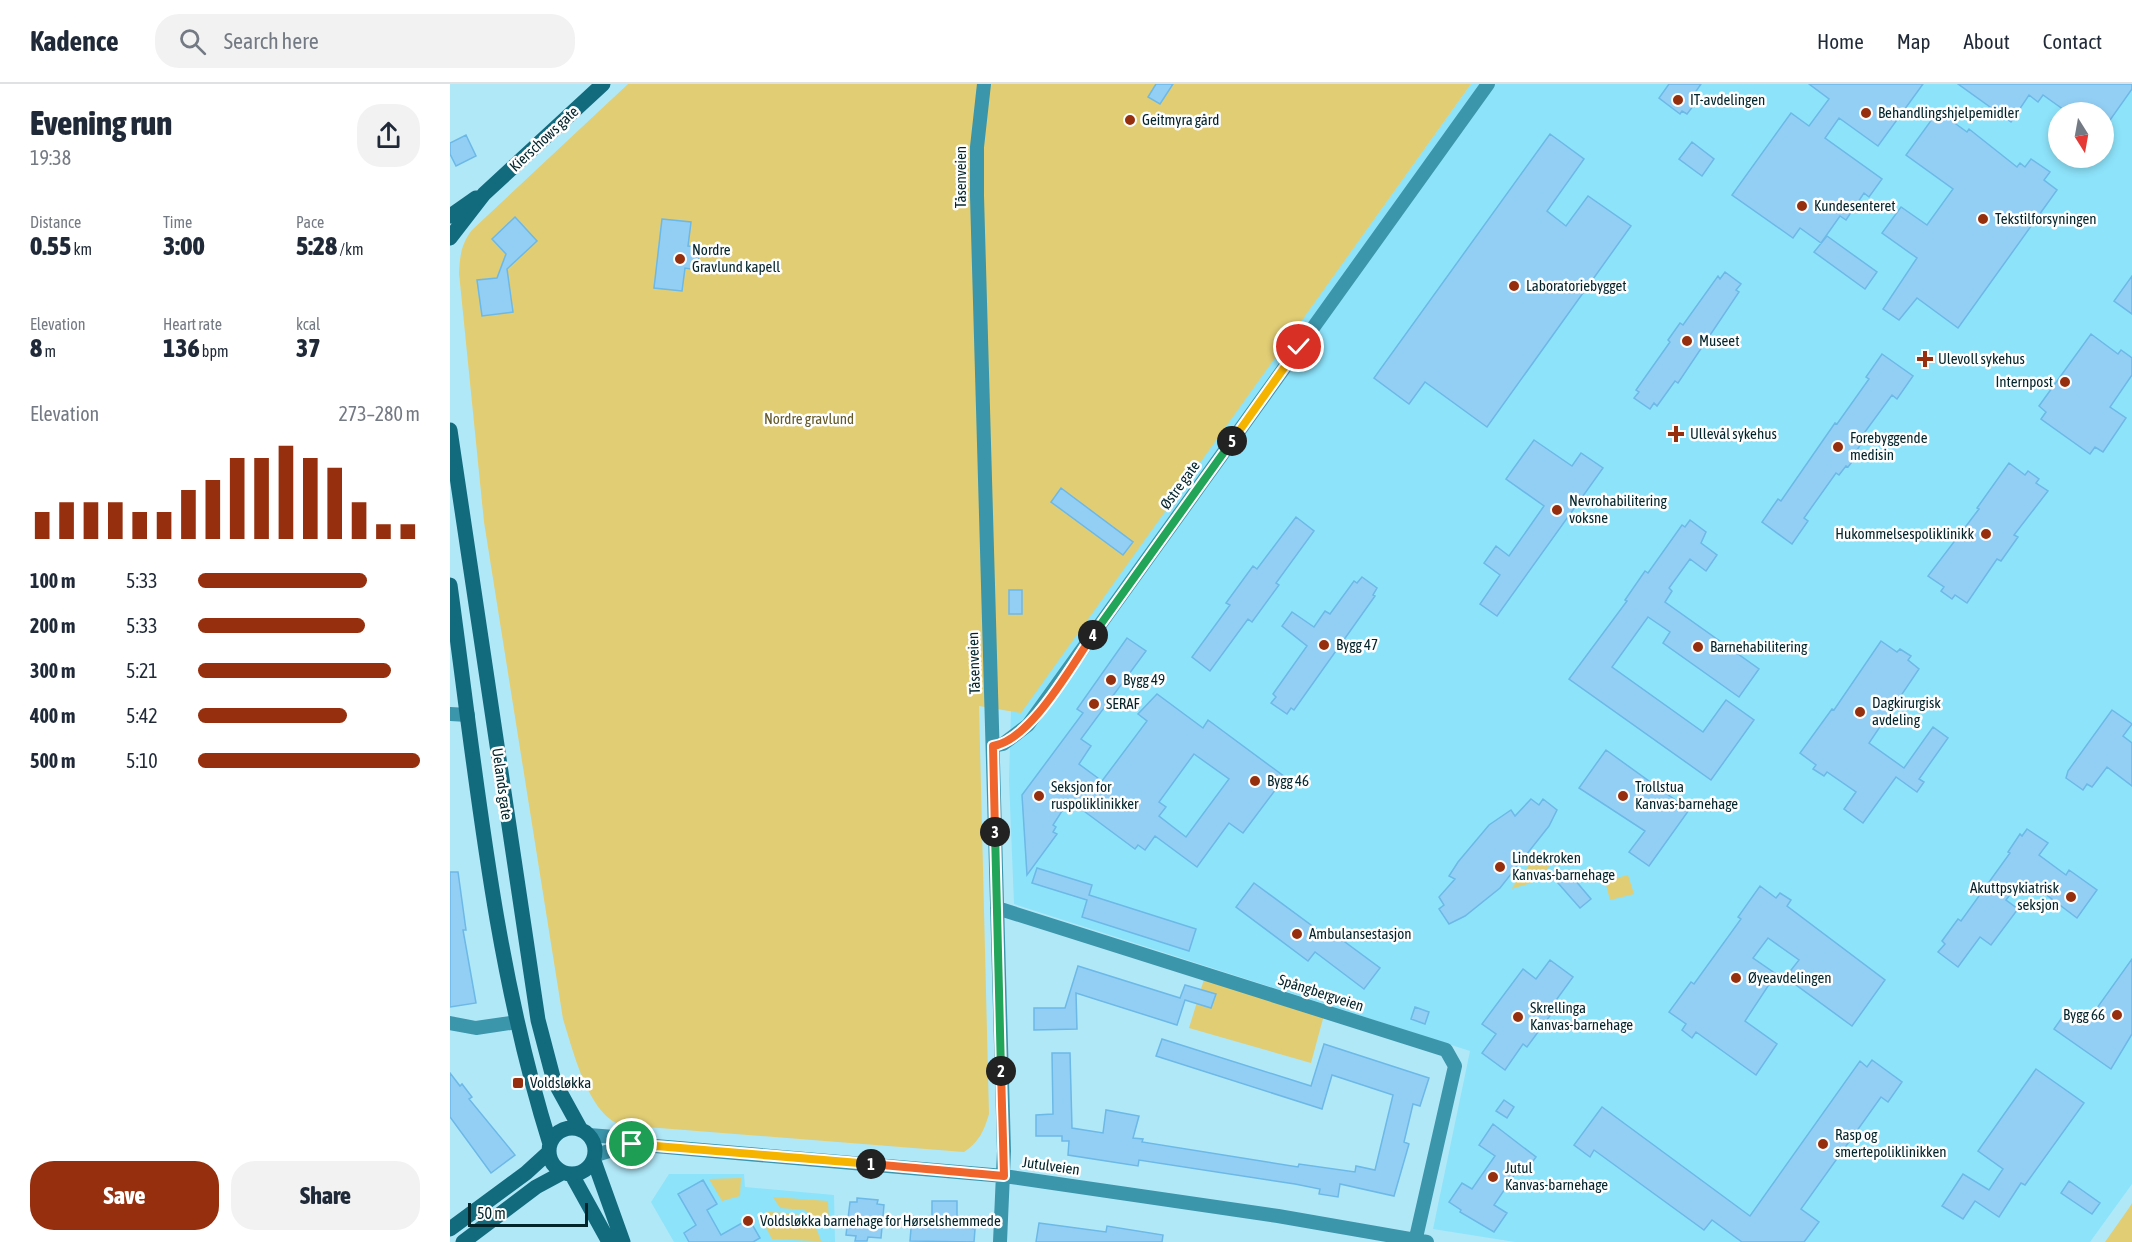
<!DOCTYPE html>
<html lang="en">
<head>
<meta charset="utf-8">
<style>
	body { margin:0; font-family:"Asap Condensed",sans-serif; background:#f2f2f3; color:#1f2937; height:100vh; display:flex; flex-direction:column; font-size:22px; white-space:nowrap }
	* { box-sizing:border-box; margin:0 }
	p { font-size:20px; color:#747a83 }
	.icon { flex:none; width:33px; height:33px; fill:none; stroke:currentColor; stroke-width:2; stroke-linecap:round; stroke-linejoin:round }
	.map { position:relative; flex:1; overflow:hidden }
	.side { display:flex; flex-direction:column; background:#fff; width:450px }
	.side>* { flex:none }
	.needle { width:39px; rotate:169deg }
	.controls { position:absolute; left:1598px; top:18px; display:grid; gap:12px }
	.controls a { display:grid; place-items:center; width:66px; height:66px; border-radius:50%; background:#fff; box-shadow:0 3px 9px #0003; font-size:30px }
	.scale { position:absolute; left:18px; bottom:15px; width:120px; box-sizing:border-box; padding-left:6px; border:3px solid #02242b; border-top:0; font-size:16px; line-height:21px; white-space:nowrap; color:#02242b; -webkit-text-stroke:4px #fefefe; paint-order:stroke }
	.pin { position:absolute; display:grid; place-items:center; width:51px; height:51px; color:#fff; margin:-26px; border:3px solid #fff; border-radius:50%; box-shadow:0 2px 6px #0007 }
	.km { position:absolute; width:30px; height:30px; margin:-15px; border-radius:50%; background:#222; color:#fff; font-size:16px; line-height:30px; text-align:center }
	.round { display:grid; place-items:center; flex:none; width:63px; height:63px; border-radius:24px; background:#f2f2f3 }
	.headline { display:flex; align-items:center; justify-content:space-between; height:102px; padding:0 30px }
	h1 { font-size:33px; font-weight:800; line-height:45px }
	.stats { display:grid; grid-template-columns:repeat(3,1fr); gap:9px; height:102px; padding:6px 30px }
	.stats div { display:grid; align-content:center }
	.stats b { font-size:26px; font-weight:800 }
	.stats small { font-size:16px; font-weight:400 }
	.stats p { font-size:16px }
	.chart { height:168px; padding:12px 30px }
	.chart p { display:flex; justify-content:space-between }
	.chart svg { width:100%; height:108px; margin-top:6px; stroke:#962f0d; stroke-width:6 }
	.action { display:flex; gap:12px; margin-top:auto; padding:12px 30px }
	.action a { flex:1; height:69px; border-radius:24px; background:#962f0d; color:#fff; font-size:24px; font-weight:800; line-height:69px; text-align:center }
	.action a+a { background:#f2f2f3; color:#1f2937 }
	ul { padding:0 30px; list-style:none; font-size:20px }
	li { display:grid; grid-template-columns:96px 72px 1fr; align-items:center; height:45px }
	li i { height:15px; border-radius:8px; background:#962f0d }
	header { display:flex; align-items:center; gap:36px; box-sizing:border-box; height:84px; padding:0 30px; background:#fff; border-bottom:2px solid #e0e1e3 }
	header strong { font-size:28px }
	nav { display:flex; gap:33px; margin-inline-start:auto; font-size:21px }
	.search { width:420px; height:54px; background:#f2f2f3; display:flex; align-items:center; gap:15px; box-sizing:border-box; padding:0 21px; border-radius:24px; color:#747a83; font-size:22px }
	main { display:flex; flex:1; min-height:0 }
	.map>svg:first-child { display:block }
	.built { fill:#8de3fa; fill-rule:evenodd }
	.green { fill:#e1cd74 }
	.building { fill:#93cff5; stroke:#6cb8e7; stroke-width:1.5; fill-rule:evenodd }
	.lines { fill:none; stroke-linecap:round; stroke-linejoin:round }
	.street { stroke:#3b95ab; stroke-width:14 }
	.secondary { stroke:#126a7d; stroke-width:15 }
	.split-1-casing { stroke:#fff; stroke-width:12 }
	.split-2-casing { stroke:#fff; stroke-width:12 }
	.split-3-casing { stroke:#fff; stroke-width:12 }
	.split-4-casing { stroke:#fff; stroke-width:12 }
	.split-5-casing { stroke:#fff; stroke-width:12 }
	.split-6-casing { stroke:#fff; stroke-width:12 }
	.split-1 { stroke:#f5b400; stroke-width:8 }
	.split-2 { stroke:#f0652b; stroke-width:8 }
	.split-3 { stroke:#22a559; stroke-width:8 }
	.split-4 { stroke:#f0652b; stroke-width:8 }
	.split-5 { stroke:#22a559; stroke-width:8 }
	.split-6 { stroke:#f5b400; stroke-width:8 }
	.poi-dot { fill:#962f0d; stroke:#fefefe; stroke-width:2 }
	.labels { text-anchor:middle; stroke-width:5; stroke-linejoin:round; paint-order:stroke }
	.poi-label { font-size:15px; fill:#02242b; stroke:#fefefe; text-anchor:start }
	.street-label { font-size:15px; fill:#02242b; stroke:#fefefe }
	.park-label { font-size:15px; fill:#625828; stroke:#fefefe }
</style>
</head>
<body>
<header>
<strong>Kadence</strong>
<div class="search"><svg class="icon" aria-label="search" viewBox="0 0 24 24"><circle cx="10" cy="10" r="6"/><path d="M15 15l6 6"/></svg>Search here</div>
<nav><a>Home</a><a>Map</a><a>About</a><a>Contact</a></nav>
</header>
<main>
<section class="side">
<div class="headline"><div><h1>Evening run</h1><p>19:38</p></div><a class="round"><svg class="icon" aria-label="share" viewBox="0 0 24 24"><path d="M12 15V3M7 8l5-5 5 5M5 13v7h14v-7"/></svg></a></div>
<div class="stats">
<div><p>Distance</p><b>0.55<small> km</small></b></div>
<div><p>Time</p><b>3:00</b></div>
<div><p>Pace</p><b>5:28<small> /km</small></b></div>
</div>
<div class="stats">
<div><p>Elevation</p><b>8<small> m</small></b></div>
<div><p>Heart rate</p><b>136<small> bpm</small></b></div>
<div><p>kcal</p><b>37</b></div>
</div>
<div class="chart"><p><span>Elevation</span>273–280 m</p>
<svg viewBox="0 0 160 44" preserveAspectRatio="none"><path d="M5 44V33M15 44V29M25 44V29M35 44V29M45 44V33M55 44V33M65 44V24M75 44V20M85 44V11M95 44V11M105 44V6M115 44V11M125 44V15M135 44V29M145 44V38M155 44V38"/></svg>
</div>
<ul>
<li><b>100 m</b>5:33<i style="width:76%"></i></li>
<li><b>200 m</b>5:33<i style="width:75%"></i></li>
<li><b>300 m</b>5:21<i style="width:87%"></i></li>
<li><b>400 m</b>5:42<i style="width:67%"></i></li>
<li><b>500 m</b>5:10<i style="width:100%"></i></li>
</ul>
<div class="action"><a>Save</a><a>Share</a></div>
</section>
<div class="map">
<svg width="1682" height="1158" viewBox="0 0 1682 1158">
	<rect width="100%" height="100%" fill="#b0e8f8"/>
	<path class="built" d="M1021,0h661v1100l-42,58h-575l-82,-13 37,-178 -456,-147 -5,-124 2,-69 10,1zM1608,28h45v46h-45z
		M219,1090h75l1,13 89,8 1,47h-161l-23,-40z"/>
	<path class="green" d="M178,0h843l-450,629 -42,-7 10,408c-5,17 -10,28 -25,38l-343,-27c-33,-11 -48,-75 -58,-106l-79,-497 -25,-249c1,-17 2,-29 13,-43z
		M1093,770l7,8c-4,20 -21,21 -39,27l19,-25z
		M1178,791l6,19 -24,6 -5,-19z
		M755,892l119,39 -13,48 -122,-35z
		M291,1094l-1,18 -18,5 -13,-22z
		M323,1113l55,4 1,21 -10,-1 -15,-11 -24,-2z
		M1682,1119v39h-27l24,-34z
		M317,1128c28,2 45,-2 54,29l14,1 -63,-3 -11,-21z"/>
	<path class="building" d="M706,0h17l-13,20 -12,-7z
		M1219,0h32l-9,13 5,4 -10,13 -5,-3 -2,3 -21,-16z
		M1359,0h114l-45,62 -39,-28 -14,20 57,41 -13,18 -5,-4 -18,27 -6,-4 -19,27 -21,-15 -7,10 -61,-43 59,-82 18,13 20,-27z
		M1508,0h174v5l-29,41v-18h-36l-24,-17 -5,7 -9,-7 -18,27z
		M1488,27l29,21 2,-3 48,38 3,-4 5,4 6,-8 19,13 -6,8 13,10 -99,138 -41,-30 -18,22 -16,-11 34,-51 -35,-25 19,-26 26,18 26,-36 -47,-34z
		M1100,50l34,25 -37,52 19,15 22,-30 43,30 -144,201 -62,-45 -16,22 -35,-26z
		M16,51l10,21 -20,10 -6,-12v-11z
		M1242,58l22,17 -12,17 -23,-17z
		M65,133l22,24 -30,28 6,43 -31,4 -5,-36 20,-2 9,-24 -14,-15z
		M212,135l29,3 -3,24 12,1 -3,23 -12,-2 -3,23 -28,-3z
		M1377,152l50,36 -12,17 -51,-37z
		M1275,188l16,12 -5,6 3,2 -61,91 -3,-2 -18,25 -3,-3 -4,6 -16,-11 5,-6 -3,-2 34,-48 -2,-2 12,-17 3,2 35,-49 2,3z
		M1682,192v38l-18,-13z
		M1641,250l27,20 3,-4 11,8v17l-22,32 16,11 -23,34 -8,-5 -5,7 -49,-35 5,-7 -7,-6z
		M1432,270l31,22 -16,23 -5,-4 -33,45 3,2 -6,10 2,2 -10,13 -2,-1 -7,9 -3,-2 -32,45 4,3 -16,23 -30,-22 16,-23 3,2 54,-78 2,1 32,-45 -3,-2z
		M1084,356l38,26 9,-13 22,15 -106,148 -17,-12 20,-29 -16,-12 12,-17 13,10 35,-50 -38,-27z
		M1559,379l16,12 3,-4 11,8 -3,4 12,8 -34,44 4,2 -17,24 -4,-2 -30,44 -12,-8 -3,4 -11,-8 3,-4 -16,-11 51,-67 -2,-1z
		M611,404l72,54 -10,13 -72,-53z
		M846,433l18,14 -38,52 3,2 -27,37 -4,-3 -38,52 -18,-14 38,-52 -4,-2 27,-37 4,3z
		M1240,436l16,12 -5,11 16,12 -11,16 -16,-12 -21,29 3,3 -7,11 94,67 -20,28 -76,-54 7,-11 -22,-15 -36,50 91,65 23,-32 28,20 -43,60 -142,-101 58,-78 -2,-1 20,-29 3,2 34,-48 3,2z
		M912,493l15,11 -4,7 2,1 -81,114 -3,-2 -4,6 -16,-11 5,-6 -3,-3 34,-48 -25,-20 10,-14 22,15 11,-16 5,3 24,-33 3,2z
		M559,506h13v24h-13z
		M677,554l19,13 -65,88 10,7 -12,18 23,17 45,-60 -9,-7 19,-20 46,34 5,-8 77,57 -42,56 -14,-10 -32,44 -42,-31 -10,14 -7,-5 -3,4 -66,-49 -16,25 3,2 -3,5 4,2 -30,41 -5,-80 61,-82 -6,-4zM744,670l35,25 -43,58 -27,-21 7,-9 -7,-5z
		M1431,557l16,11 3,-3 11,7 -3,4 11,9 -50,74 35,25 29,-41 15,11 -29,41 5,3 -7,10 -21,-15 -33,46 -19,-14 12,-17 -29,-20 -3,4 -11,-7 3,-4 -16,-12 32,-44 2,1z
		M1662,626l20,14 -9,12 9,7v43l-25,-19 -15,20 -5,-3 -4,6 -17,-12 2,-7z
		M1156,666l83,60 -40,56 -20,-14 16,-21 -66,-43z
		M1081,715l8,6 4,-6 14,11 -8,16 -49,62 -35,28 -16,8 -10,-15 5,-4 -5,-8 16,-18 -6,-3 9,-14 31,-37 22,-15 4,6z
		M1577,745l21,14 -9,12 27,20 3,-5 28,20 -20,28 -49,-37 -3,3 -5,-3 -14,19 12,9 -27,36 -11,-8 -22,30 -20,-15 7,-8 -3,-3 16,-22 3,2 49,-68 -2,-1 12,-18 2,2z
		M587,784l55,17 -3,10 107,34 -7,22 -107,-34 5,-17 -55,-17z
		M0,788h8l8,58h-3l13,73 -26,4z
		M1119,789l22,26 -11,9 -22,-25z
		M804,799l72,53 4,-5 50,37 -16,21 -49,-37 -7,9 -72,-54z
		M1310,802l16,12 4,-5 11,7 -4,6 98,74 -33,46 -64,-47v-5l11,-14 -31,-22 -15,20 23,16 -31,47 32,23 -21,31 -60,-43 -4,6 -10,-8 4,-6 -17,-12 22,-30 3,2 47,-65 -3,-2z
		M1682,875v75l-21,35 -57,-40 14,-20 19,13z
		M1100,876l23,17 -19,26 4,2 -31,42 -4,-3 -18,26 -23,-17 14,-19 -14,-10 41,-55 13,10z
		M628,882l102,32 5,-13 31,9 -5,14 -26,-8 -8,25 -101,-32 1,36 -43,1v-22h31z
		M965,923l14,5 -4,12 -14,-5z
		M712,955l149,47 13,-42 105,34 -9,28 -7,-2 -9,38 5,2 -15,52 -54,-12 -2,13 -19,-3 1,-5 -25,-5 -156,-24 -1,6 -70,-11 1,-14h-7v-5h-26v-21l17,-1 -1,-61h18l2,75 31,5 3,-23 33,6 -6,22 10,1 -1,3 156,25 1,-3 56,8 1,-6 19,4 18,-75 -61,-20 -10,34 -3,-1 -163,-52z
		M1422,976l30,22 -14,20 -7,-5 -80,112 18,13 -15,20h-62l-30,-22 -8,10 -110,-80 -4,7 -16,-12 28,-38 148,109 110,-155 7,6z
		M1586,985l48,34 -59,82 -4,-2 -22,34 -24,-16 -12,18 -21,-13 21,-32 26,16 14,-21 -25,-18z
		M0,989l10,13 2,-2 10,13 -3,2 46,56 -24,18 -41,-56z
		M1054,1016l10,7 -7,11 -11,-7z
		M1043,1040l43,33 -13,18 -6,-4 -23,34 13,8 -13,19 -34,-20 1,-2 -12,-8 13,-19 10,6 23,-33 -16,-11z
		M253,1096l14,24 -10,6 14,25 28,-16 11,19 -7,4h-64l-5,-9 12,-8 -18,-31z
		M1619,1097l31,22 -8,11 -31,-21z
		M407,1114l21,2 -1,4 7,1 -3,33 -13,-1 -1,4h-12l1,-5 -10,-1 4,-33h7z
		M482,1117h25v25l18,3 -1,13 -64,-1 2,-25 20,3z
		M589,1139l67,9 1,-6 56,9 -1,7h-126z"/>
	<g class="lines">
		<path class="street" d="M534,0l-7,63v49l27,955 -4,91
			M0,630l18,1
			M543,662l10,-2 25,-19 460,-641
			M547,824l449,142 9,16 -40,176
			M0,939l26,5 41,-6
			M139,1051l25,2 18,7 372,32 274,40 149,26
			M146,1071l36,-11"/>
		<path class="secondary" d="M0,132l26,-18
			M0,154l34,-44 119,-110
			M0,346l88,590 16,61 27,49
			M0,501c26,187 43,378 100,559
			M99 1067a23 23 0 1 1 46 0a23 23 0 1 1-46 0Z
			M144,1077l29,81
			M122,1091l37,67
			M0,1145l76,-56 23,-21
			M13,1158l73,-55 26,-14"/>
	</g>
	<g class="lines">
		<defs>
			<path id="split-1" d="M182,1060l239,20"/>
			<path id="split-2" d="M421,1080l133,12 -3,-105"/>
			<path id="split-3" d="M545,748l6,239"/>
			<path id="split-4" d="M545,748l-2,-86c38,-6 78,-80 100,-111"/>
			<path id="split-5" d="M643,551l139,-194"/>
			<path id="split-6" d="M782,357l67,-94"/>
		</defs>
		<use href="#split-1" class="split-1-casing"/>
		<use href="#split-2" class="split-2-casing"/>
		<use href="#split-3" class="split-3-casing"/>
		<use href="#split-4" class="split-4-casing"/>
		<use href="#split-5" class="split-5-casing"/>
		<use href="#split-6" class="split-6-casing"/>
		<use href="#split-1" class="split-1"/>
		<use href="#split-2" class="split-2"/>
		<use href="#split-3" class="split-3"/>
		<use href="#split-4" class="split-4"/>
		<use href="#split-5" class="split-5"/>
		<use href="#split-6" class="split-6"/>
	</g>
	<g class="poi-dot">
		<circle cx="1228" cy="16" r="6"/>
		<circle cx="1416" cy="29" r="6"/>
		<circle cx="680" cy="36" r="6"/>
		<circle cx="1352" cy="122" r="6"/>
		<circle cx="1533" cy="135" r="6"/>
		<circle cx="230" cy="175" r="6"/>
		<circle cx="1064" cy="202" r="6"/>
		<circle cx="1237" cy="257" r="6"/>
		<path d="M1472 266h6v6h6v6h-6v6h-6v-6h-6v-6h6z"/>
		<circle cx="1615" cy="298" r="6"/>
		<path d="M1223 341h6v6h6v6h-6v6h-6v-6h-6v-6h6z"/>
		<circle cx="1388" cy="363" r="6"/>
		<circle cx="1107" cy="426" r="6"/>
		<circle cx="1536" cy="450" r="6"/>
		<circle cx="874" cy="561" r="6"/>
		<circle cx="1248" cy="563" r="6"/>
		<circle cx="661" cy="596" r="6"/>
		<circle cx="644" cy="620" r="6"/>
		<circle cx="1410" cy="628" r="6"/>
		<circle cx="805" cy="697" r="6"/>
		<circle cx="589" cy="712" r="6"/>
		<circle cx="1173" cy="712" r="6"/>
		<circle cx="1050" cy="783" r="6"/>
		<circle cx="1621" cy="813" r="6"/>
		<circle cx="847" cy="850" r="6"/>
		<circle cx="1286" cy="894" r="6"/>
		<circle cx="1667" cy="931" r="6"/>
		<circle cx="1068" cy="933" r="6"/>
		<rect x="62" y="993" width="12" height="12" rx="3"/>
		<circle cx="1373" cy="1060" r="6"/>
		<circle cx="1043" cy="1093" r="6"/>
		<circle cx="298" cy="1137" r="6"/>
	</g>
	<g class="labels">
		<g class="poi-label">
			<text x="1240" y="21">IT-avdelingen</text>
			<text x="1428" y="34">Behandlingshjelpemidler</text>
			<text x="692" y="41">Geitmyra gård</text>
			<text x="1364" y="127">Kundesenteret</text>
			<text x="1545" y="140">Tekstilforsyningen</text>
			<text x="242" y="171">Nordre<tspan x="242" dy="17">Gravlund kapell</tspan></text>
			<text x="1076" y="207">Laboratoriebygget</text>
			<text x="1249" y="262">Museet</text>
			<text x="1488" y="280">Ulevoll sykehus</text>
			<text x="1603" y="303" text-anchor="end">Internpost</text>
			<text x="1240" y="355">Ullevål sykehus</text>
			<text x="1400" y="359">Forebyggende<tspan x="1400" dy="17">medisin</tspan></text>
			<text x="1119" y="422">Nevrohabilitering<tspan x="1119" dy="17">voksne</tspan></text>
			<text x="1524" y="455" text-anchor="end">Hukommelsespoliklinikk</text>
			<text x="886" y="566">Bygg 47</text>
			<text x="1260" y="568">Barnehabilitering</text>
			<text x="673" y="601">Bygg 49</text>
			<text x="1422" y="624">Dagkirurgisk<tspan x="1422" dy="17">avdeling</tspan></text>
			<text x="656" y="625">SERAF</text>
			<text x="817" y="702">Bygg 46</text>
			<text x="601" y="708">Seksjon for<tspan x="601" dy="17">ruspoliklinikker</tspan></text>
			<text x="1185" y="708">Trollstua<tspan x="1185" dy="17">Kanvas-barnehage</tspan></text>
			<text x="1062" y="779">Lindekroken<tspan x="1062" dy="17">Kanvas-barnehage</tspan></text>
			<text x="1609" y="809" text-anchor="end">Akuttpsykiatrisk<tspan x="1609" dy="17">seksjon</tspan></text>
			<text x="859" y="855">Ambulansestasjon</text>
			<text x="1298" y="899">Øyeavdelingen</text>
			<text x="1080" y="929">Skrellinga<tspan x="1080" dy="17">Kanvas-barnehage</tspan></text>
			<text x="1655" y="936" text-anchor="end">Bygg 66</text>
			<text x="80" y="1004">Voldsløkka</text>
			<text x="1385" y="1056">Rasp og<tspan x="1385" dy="17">smertepoliklinikken</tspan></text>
			<text x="1055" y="1089">Jutul<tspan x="1055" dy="17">Kanvas-barnehage</tspan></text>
			<text x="310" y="1142">Voldsløkka barnehage for Hørselshemmede</text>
		</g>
		<g class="street-label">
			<text transform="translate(94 55) rotate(-43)" y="5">Kierschows gate</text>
			<text transform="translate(511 93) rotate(-90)" y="5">Tåsenveien</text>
			<text transform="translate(730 401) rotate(-54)" y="5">Østre gate</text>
			<text transform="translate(524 579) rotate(-92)" y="5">Tåsenveien</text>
			<text transform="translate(52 700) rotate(82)" y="5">Uelands gate</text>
			<text transform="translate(871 909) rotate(18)" y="5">Spångbergveien</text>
			<text transform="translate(601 1082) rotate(8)" y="5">Jutulveien</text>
		</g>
		<g class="park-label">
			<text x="359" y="340">Nordre gravlund</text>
		</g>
	</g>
</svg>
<div class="controls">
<a><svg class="needle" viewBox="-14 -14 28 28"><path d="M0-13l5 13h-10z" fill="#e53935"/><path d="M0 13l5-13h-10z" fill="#747a83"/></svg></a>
</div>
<div class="scale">50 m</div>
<div class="pin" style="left:182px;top:1060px;background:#1e9e55"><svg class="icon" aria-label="arrive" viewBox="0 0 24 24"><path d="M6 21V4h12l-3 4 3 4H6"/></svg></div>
<div class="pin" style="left:849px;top:263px;background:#d93025"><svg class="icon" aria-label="check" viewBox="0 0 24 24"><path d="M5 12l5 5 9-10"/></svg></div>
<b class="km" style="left:421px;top:1080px">1</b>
<b class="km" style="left:551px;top:987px">2</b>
<b class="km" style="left:545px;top:748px">3</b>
<b class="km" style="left:643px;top:551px">4</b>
<b class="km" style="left:782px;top:357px">5</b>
</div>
</main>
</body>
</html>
